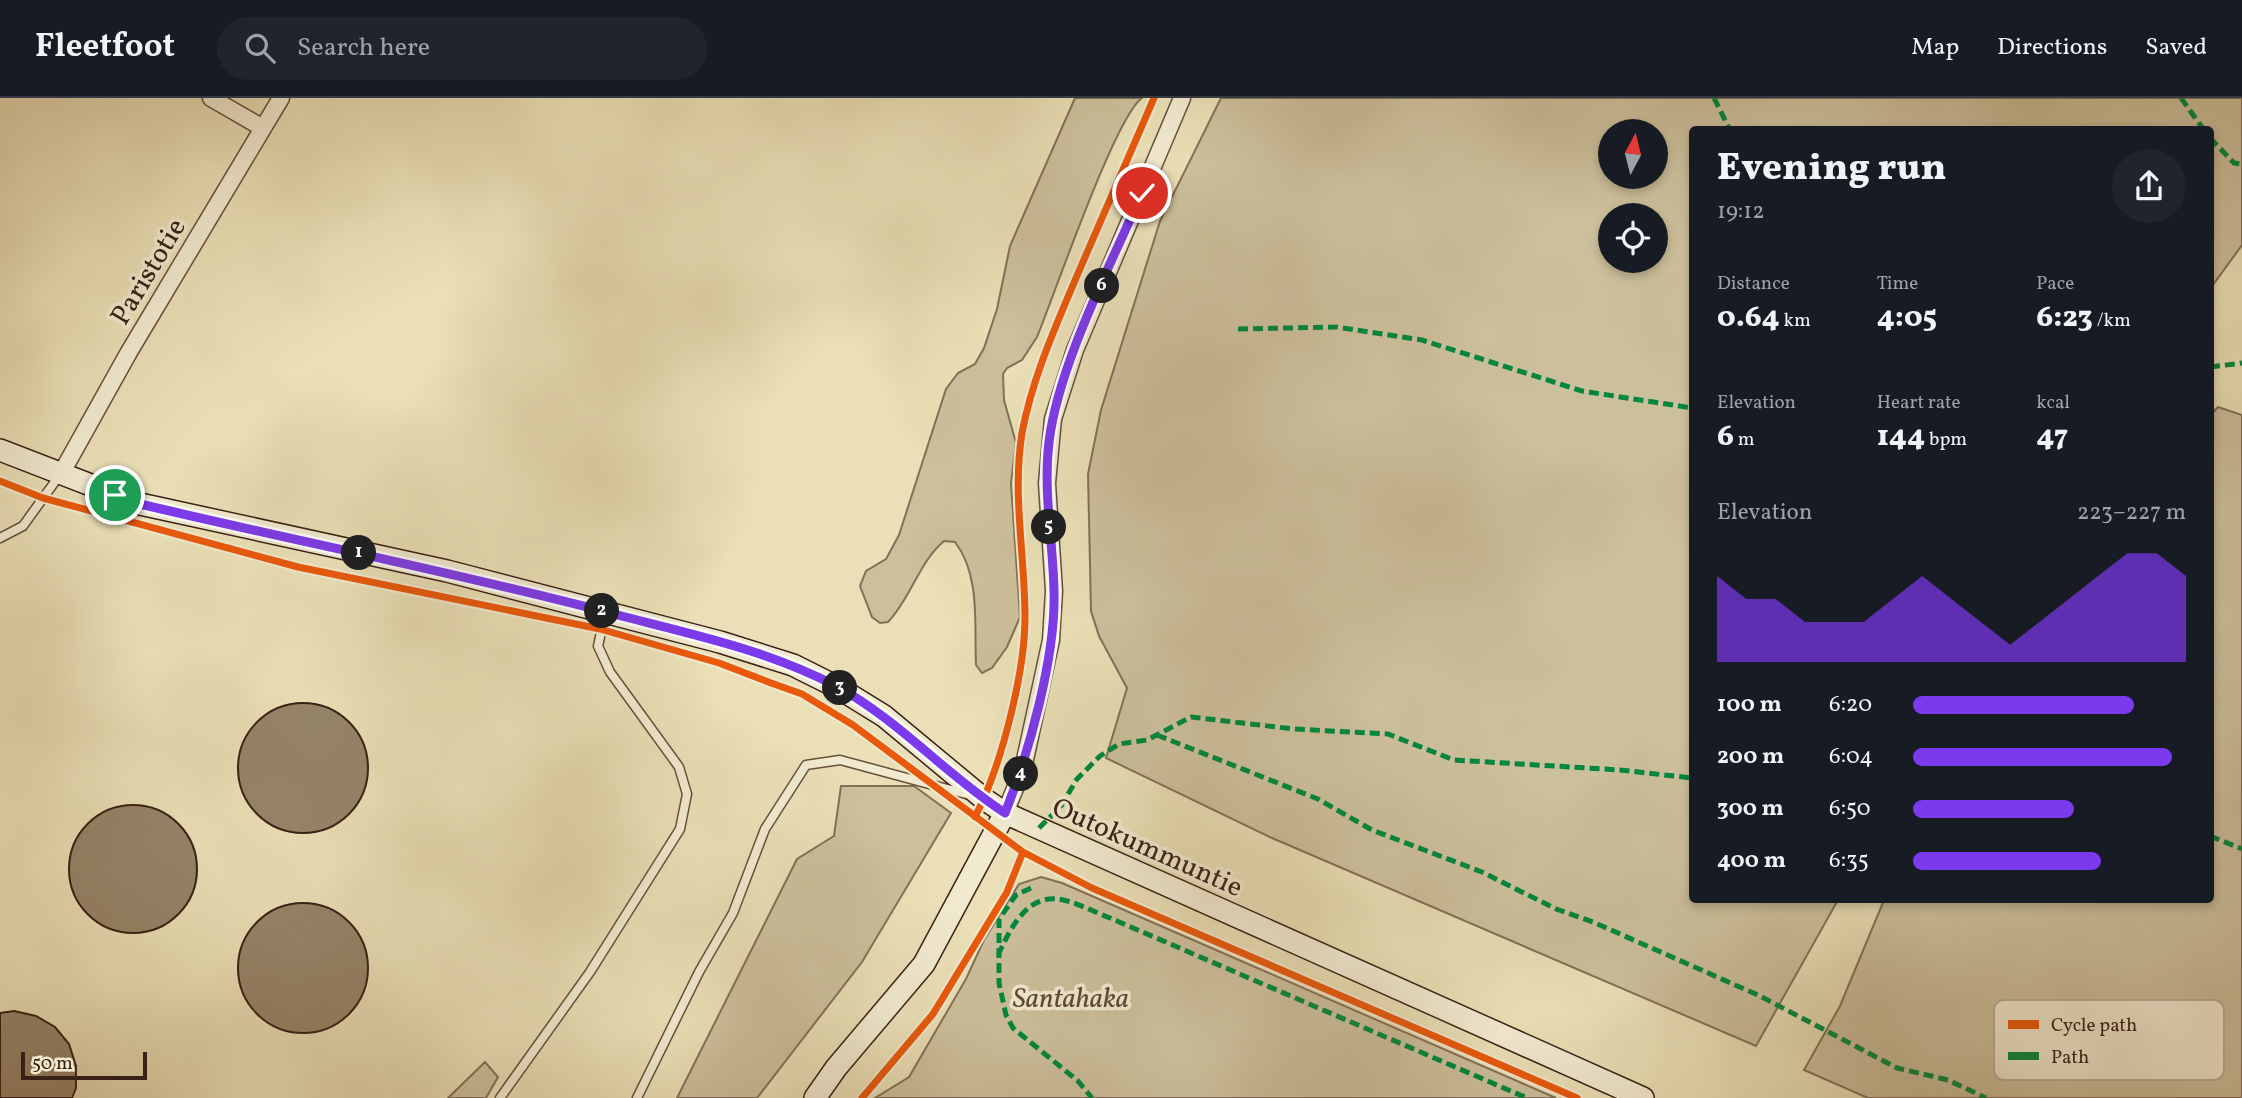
<!DOCTYPE html>
<html lang="en">
<head>
<meta charset="utf-8">
<style>
	body { margin:0; font-family:Vollkorn,serif; background:#20242c; color:#f1f3f6; height:100vh; display:flex; flex-direction:column; font-size:26px; white-space:nowrap }
	* { box-sizing:border-box; margin:0 }
	p { font-size:23px; color:#9ea1a6 }
	.icon { flex:none; width:38px; height:38px; fill:none; stroke:currentColor; stroke-width:2; stroke-linecap:round; stroke-linejoin:round }
	.map { position:relative; flex:1; overflow:hidden }
	.sheet { position:absolute; left:1689px; top:28px; width:525px; height:777px; display:flex; flex-direction:column; background:#171b24; border-radius:7px; box-shadow:0 4px 10px #0003 }
	.sheet>* { flex:none }
	.needle { width:46px; rotate:7deg }
	.buttons { position:absolute; left:1598px; top:21px; display:grid; gap:14px }
	.buttons a { display:grid; place-items:center; width:70px; height:70px; border-radius:50%; background:#171b24; box-shadow:0 4px 10px #0003; font-size:35px }
	.scale { position:absolute; left:21px; bottom:18px; width:126px; box-sizing:border-box; padding-left:7px; border:4px solid #3a2115; border-top:0; font-size:19px; line-height:24px; white-space:nowrap; color:#3a2115; -webkit-text-stroke:5px #f1ead0; paint-order:stroke }
	.pin { position:absolute; display:grid; place-items:center; width:60px; height:60px; color:#fff; margin:-30px; border:4px solid #fff; border-radius:50%; box-shadow:0 2px 7px #0007 }
	.km { position:absolute; width:35px; height:35px; margin:-18px; border-radius:50%; background:#222; color:#fff; font-size:19px; line-height:35px; text-align:center }
	.round { display:grid; place-items:center; flex:none; width:74px; height:74px; border-radius:37px; background:#20242c }
	.headline { display:flex; align-items:center; justify-content:space-between; height:119px; padding:0 28px }
	h1 { font-size:38px; font-weight:800; line-height:52px }
	.metrics { display:grid; grid-template-columns:repeat(3,1fr); gap:10px; height:119px; padding:7px 28px }
	.metrics div { display:grid; align-content:center }
	.metrics b { font-size:30px; font-weight:800 }
	.metrics small { font-size:19px; font-weight:400 }
	.metrics p { font-size:19px }
	.chart { height:196px; padding:14px 28px }
	.chart p { display:flex; justify-content:space-between }
	.chart svg { width:100%; height:126px; margin-top:7px; fill:#7c3aed; opacity:.7 }
	ul { padding:0 28px; list-style:none; font-size:23px }
	li { display:grid; grid-template-columns:112px 84px 1fr; align-items:center; height:52px }
	li i { height:18px; border-radius:9px; background:#7c3aed }
	header { display:flex; align-items:center; gap:42px; box-sizing:border-box; height:98px; padding:0 35px; background:#171b24; border-bottom:2px solid #363941 }
	header strong { font-size:33px }
	nav { display:flex; gap:38px; margin-inline-start:auto; font-size:24px }
	.search { width:490px; height:63px; background:#20242c; display:flex; align-items:center; gap:18px; box-sizing:border-box; padding:0 24px; border-radius:38px; color:#9ea1a6; font-size:26px }
	.map>svg:first-child { display:block }
	.green { fill:#ccbf9b; stroke:#837058; stroke-width:2; fill-rule:evenodd }
	.building { fill:#968469; stroke:#3a2115; stroke-width:2 }
	.lines { fill:none; stroke-linecap:round; stroke-linejoin:round }
	.lane-casing { stroke:#66503d; stroke-width:11 }
	.street-casing { stroke:#66503d; stroke-width:19 }
	.secondary-casing { stroke:#3a2115; stroke-width:24 }
	.lane { stroke:#f1ead0; stroke-width:8 }
	.street { stroke:#f1ead0; stroke-width:16 }
	.secondary { stroke:#f1ead0; stroke-width:21 }
	.quiet { stroke:#00873e; stroke-width:5; stroke-dasharray:10 5; stroke-linecap:butt }
	.cycleway-casing { stroke:#f1ead0; stroke-width:11 }
	.cycleway { stroke:#e8590c; stroke-width:7 }
	.route-casing { stroke:#fff; stroke-width:14 }
	.route { stroke:#7c3aed; stroke-width:9 }
	.labels { text-anchor:middle; stroke-width:7; stroke-linejoin:round; paint-order:stroke }
	.street-label { font-size:28px; fill:#3a2115; stroke:#f1ead0 }
	.park-label { font-size:28px; font-style:italic; fill:#5e4836; stroke:#f1ead0 }
	.key { fill:#f1ead0; stroke:#baae98; stroke-width:2 }
	.key-label { font-size:19px; fill:#3a2115 }
</style>
</head>
<body>
<header>
<strong>Fleetfoot</strong>
<div class="search"><svg class="icon" aria-label="search" viewBox="0 0 24 24"><circle cx="10" cy="10" r="6"/><path d="M15 15l6 6"/></svg>Search here</div>
<nav><a>Map</a><a>Directions</a><a>Saved</a></nav>
</header>
<div class="map">
<svg width="2242" height="1000" viewBox="0 0 2242 1000">
	<rect width="100%" height="100%" fill="#eadfb6"/>
	<filter id="stains"><feTurbulence type="fractalNoise" baseFrequency=".00286" numOctaves="4"/><feColorMatrix values="0 0 0 0 .2 0 0 0 0 .09 0 0 0 0 .02 0 0 0 .5 -.17"/></filter>
	<radialGradient id="worn" r=".72"><stop offset=".6" stop-color="#630" stop-opacity="0"/><stop offset="1" stop-color="#630" stop-opacity=".3"/></radialGradient>
	<path class="green" d="M1075,0h67c-27,19 -88,198 -105,239l-15,23 -15,8 -4,6 1,26 12,43 -5,40 9,134 -13,30 -15,21 -10,5 -6,-8c-2,-40 5,-89 -21,-123l-11,-1c-25,21 -33,57 -56,81l-8,1 -8,-6 -12,-31 6,-15 20,-12 13,-24 47,-146 12,-16 17,-9 9,-16 13,-39 13,-63z
		M1221,0h1021v147l-32,44v-159h-518v770h146l-82,146 -484,-208 -166,-80 21,-70 -28,-52 -8,-25 -3,-137 13,-64 59,-189zM1610,33h46v46h-46zM1610,117h46v46h-46z
		M2218,309l24,8v683h-374l-64,-28 36,-64 44,-106h326v-484z
		M841,688h73l37,27 -89,149 -105,136h-80l120,-239 37,-23z
		M1041,779l21,6 494,215h-681l34,-21 57,-98 18,-39 35,-56z
		M485,964l13,15 -12,21h-38z"/>
	<path class="building" d="M238 670a65 65 0 1 1 130 0a65 65 0 1 1-130 0Z
		M69 771a64 64 0 1 1 128 0a64 64 0 1 1-128 0Z
		M238 870a65 65 0 1 1 130 0a65 65 0 1 1-130 0Z
		M14,913l22,5 19,11 14,17 7,22v22l-4,10h-72v-85z"/>
	<g class="lines">
		<defs>
			<path id="lane" d="M0,440l23,-12 36,-50
				M500,1000l90,-126 90,-143 7,-35 -8,-27 -69,-95 -12,-26 7,-32
				M637,1000l62,-126 34,-59 32,-84 41,-64 34,-5 126,34"/>
			<path id="street" d="M211,0l52,30
				M61,376l68,-122 152,-254
				M1005,715l18,-44 28,-129 3,-49 -7,-108 6,-64 22,-69 107,-252"/>
			<path id="secondary" d="M0,352l140,54 307,67 273,71 73,23 44,22 47,29 100,83 21,14 638,285
				M815,1000l21,-30 88,-104 81,-151"/>
		</defs>
		<use href="#lane" class="lane-casing"/>
		<use href="#street" class="street-casing"/>
		<use href="#secondary" class="secondary-casing"/>
		<use href="#lane" class="lane"/>
		<use href="#street" class="street"/>
		<use href="#secondary" class="secondary"/>
		<path class="quiet" d="M1714,0l16,32
			M2181,0l23,32
			M2210,40l24,25 8,1
			M1238,231l99,-2 85,13 160,51 110,17
			M2210,269l32,-4
			M1157,637l161,64 54,31 110,42 74,37 37,13 167,74 137,72 51,12 38,18
			M1039,730l22,-22 16,-27 23,-23 19,-12 28,-4 44,-23 103,12 94,5 66,26 166,10 72,8
			M2210,738l32,13
			M1031,790l-15,7 -17,24v64l7,32 7,13 65,53 14,17
			M998,857c11,-23 27,-60 60,-56 16,2 36,13 52,19l417,180"/>
		<defs>
			<path id="cycleway" d="M0,383l43,17 255,69 302,62 119,34 52,20 31,11 51,31 170,127 69,36 485,210
				M975,719c26,-50 50,-144 50,-200 0,-62 -13,-122 -3,-184 10,-54 33,-105 54,-155 26,-60 52,-120 78,-180
				M862,1000l71,-84 74,-122 16,-40"/>
		</defs>
		<use href="#cycleway" class="cycleway-casing"/>
		<use href="#cycleway" class="cycleway"/>
	</g>
	<g class="lines">
		<defs>
			<path id="route" d="M115,397l25,9c156,37 314,68 470,109 76,20 156,36 226,73 63,34 110,89 169,127 24,-60 51,-157 49,-222 -1,-50 -11,-99 -5,-149 9,-76 62,-178 93,-249"/>
		</defs>
		<use href="#route" class="route-casing"/>
		<use href="#route" class="route"/>
	</g>
	<g class="labels">
		<g class="street-label">
			<text transform="translate(147 173) rotate(-59)" y="10">Paristotie</text>
			<text transform="translate(1148 748) rotate(24)" y="10">Outokummuntie</text>
		</g>
		<g class="park-label">
			<text x="1071" y="909">Santahaka</text>
		</g>
	</g>
	<rect x="1994" y="902" width="230" height="80" rx="10" class="key"/>
	<rect x="2008" y="922" width="31" height="9" fill="#e8590c"/>
	<rect x="2008" y="954" width="31" height="8" fill="#00873e"/>
	<g class="key-label">
		<text x="2051" y="933">Cycle path</text>
		<text x="2051" y="965">Path</text>
	</g>
	<rect width="100%" height="100%" filter="url(#stains)"/>
	<rect width="100%" height="100%" fill="url(#worn)"/>
</svg>
<div class="buttons">
<a><svg class="needle" viewBox="-14 -14 28 28"><path d="M0-13l5 13h-10z" fill="#e53935"/><path d="M0 13l5-13h-10z" fill="#9ea1a6"/></svg></a>
<a><svg class="icon" aria-label="locate" viewBox="0 0 24 24"><circle cx="12" cy="12" r="6"/><path d="M12 2v4M12 18v4M2 12h4M18 12h4"/></svg></a>
</div>
<div class="scale">50 m</div>
<div class="pin" style="left:115px;top:397px;background:#1e9e55"><svg class="icon" aria-label="arrive" viewBox="0 0 24 24"><path d="M6 21V4h12l-3 4 3 4H6"/></svg></div>
<div class="pin" style="left:1142px;top:95px;background:#d93025"><svg class="icon" aria-label="check" viewBox="0 0 24 24"><path d="M5 12l5 5 9-10"/></svg></div>
<b class="km" style="left:359px;top:455px">1</b>
<b class="km" style="left:602px;top:513px">2</b>
<b class="km" style="left:840px;top:590px">3</b>
<b class="km" style="left:1021px;top:676px">4</b>
<b class="km" style="left:1049px;top:429px">5</b>
<b class="km" style="left:1102px;top:188px">6</b>
<section class="sheet">
<div class="headline"><div><h1>Evening run</h1><p>19:12</p></div><a class="round"><svg class="icon" aria-label="share" viewBox="0 0 24 24"><path d="M12 15V3M7 8l5-5 5 5M5 13v7h14v-7"/></svg></a></div>
<div class="metrics">
<div><p>Distance</p><b>0.64<small> km</small></b></div>
<div><p>Time</p><b>4:05</b></div>
<div><p>Pace</p><b>6:23<small> /km</small></b></div>
</div>
<div class="metrics">
<div><p>Elevation</p><b>6<small> m</small></b></div>
<div><p>Heart rate</p><b>144<small> bpm</small></b></div>
<div><p>kcal</p><b>47</b></div>
</div>
<div class="chart"><p><span>Elevation</span>223–227 m</p>
<svg viewBox="0 0 160 44" preserveAspectRatio="none"><path d="M0 44V14L10 22L20 22L30 30L40 30L50 30L60 22L70 14L80 22L90 30L100 38L110 30L120 22L130 14L140 6L150 6L160 14V44z"/></svg>
</div>
<ul>
<li><b>100 m</b>6:20<i style="width:81%"></i></li>
<li><b>200 m</b>6:04<i style="width:95%"></i></li>
<li><b>300 m</b>6:50<i style="width:59%"></i></li>
<li><b>400 m</b>6:35<i style="width:69%"></i></li>
</ul>
</section>
</div>
</body>
</html>
